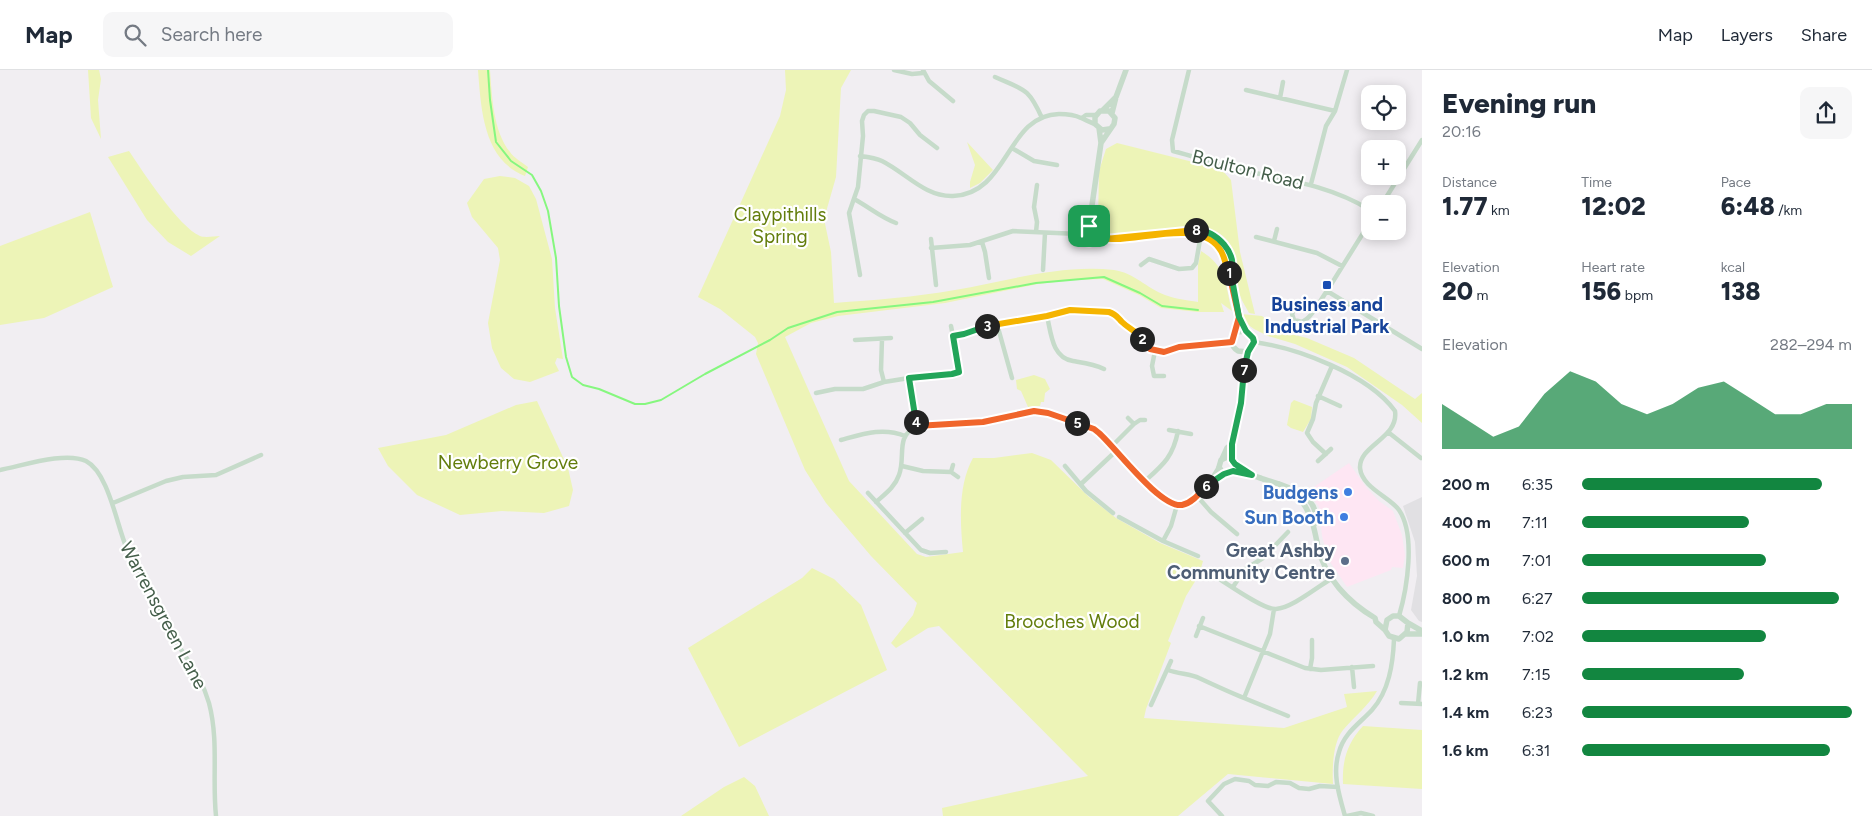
<!DOCTYPE html>
<html lang="en">
<head>
<meta charset="utf-8">
<style>
	body { margin:0; font-family:Figtree,sans-serif; background:#f6f6f7; color:#1f2937; height:100vh; display:flex; flex-direction:column; font-size:19px; white-space:nowrap }
	* { box-sizing:border-box; margin:0 }
	p { font-size:16px; color:#747a83 }
	.icon { flex:none; width:28px; height:28px; fill:none; stroke:currentColor; stroke-width:2; stroke-linecap:round; stroke-linejoin:round }
	.map { position:relative; flex:1; overflow:hidden }
	.details { display:flex; flex-direction:column; background:#fff; width:450px }
	.details>* { flex:none }
	.tools { position:absolute; left:1361px; top:15px; display:grid; gap:10px }
	.tools a { display:grid; place-items:center; width:45px; height:45px; border-radius:10px; background:#fff; box-shadow:0 2px 12px #0003; font-size:25px }
	.pin { position:absolute; display:grid; place-items:center; width:42px; height:42px; color:#fff; margin:-21px; border-radius:10px; box-shadow:0 2px 8px #0006 }
	.km { position:absolute; width:25px; height:25px; margin:-12px; border-radius:50%; background:#222; color:#fff; font-size:14px; line-height:25px; text-align:center }
	.round { display:grid; place-items:center; flex:none; width:52px; height:52px; border-radius:10px; background:#f6f6f7 }
	.overview { display:flex; align-items:center; justify-content:space-between; height:85px; padding:0 20px }
	h1 { font-size:28px; font-weight:800; line-height:38px }
	.stats { display:grid; grid-template-columns:repeat(3,1fr); gap:8px; height:85px; padding:5px 20px }
	.stats div { display:grid; align-content:center }
	.stats b { font-size:25px; font-weight:800 }
	.stats small { font-size:14px; font-weight:400 }
	.stats p { font-size:14px }
	.chart { height:140px; padding:10px 20px }
	.chart p { display:flex; justify-content:space-between }
	.chart svg { width:100%; height:90px; margin-top:5px; fill:#128640; opacity:.7 }
	ul { padding:0 20px; list-style:none; font-size:16px }
	li { display:grid; grid-template-columns:80px 60px 1fr; align-items:center; height:38px }
	li i { height:12px; border-radius:6px; background:#128640 }
	header { display:flex; align-items:center; gap:30px; box-sizing:border-box; height:70px; padding:0 25px; background:#fff; border-bottom:1px solid #e0e1e3 }
	header strong { font-size:24px }
	nav { display:flex; gap:28px; margin-inline-start:auto; font-size:18px }
	.search { width:350px; height:45px; background:#f6f6f7; display:flex; align-items:center; gap:12px; box-sizing:border-box; padding:0 18px; border-radius:10px; color:#747a83; font-size:19px }
	main { display:flex; flex:1; min-height:0 }
	.map>svg:first-child { display:block }
	.commercial { fill:#fee6f3 }
	.education { fill:#e1e0e3 }
	.green { fill:#edf4b7 }
	.lines { fill:none; stroke-linecap:round; stroke-linejoin:round }
	.stream { stroke:#86f77f; stroke-width:2 }
	.minor { stroke:#c6dbca; stroke-width:4.5 }
	.tertiary { stroke:#c6dbca; stroke-width:5.5 }
	.split-1-casing { stroke:#fff; stroke-width:10 }
	.split-2-casing { stroke:#fff; stroke-width:10 }
	.split-3-casing { stroke:#fff; stroke-width:10 }
	.split-4-casing { stroke:#fff; stroke-width:10 }
	.split-5-casing { stroke:#fff; stroke-width:10 }
	.split-6-casing { stroke:#fff; stroke-width:10 }
	.split-7-casing { stroke:#fff; stroke-width:10 }
	.split-8-casing { stroke:#fff; stroke-width:10 }
	.split-9-casing { stroke:#fff; stroke-width:10 }
	.split-1 { stroke:#f5b400; stroke-width:6 }
	.split-2 { stroke:#f0652b; stroke-width:6 }
	.split-3 { stroke:#f5b400; stroke-width:6 }
	.split-4 { stroke:#22a559; stroke-width:6 }
	.split-5 { stroke:#f0652b; stroke-width:6 }
	.split-6 { stroke:#f0652b; stroke-width:6 }
	.split-7 { stroke:#22a559; stroke-width:6 }
	.split-8 { stroke:#22a559; stroke-width:6 }
	.split-9 { stroke:#f5b400; stroke-width:6 }
	.transit-dot { fill:#1a4fb4; stroke:#fff; stroke-width:2 }
	.shop-dot { fill:#3f7fe0; stroke:#fff; stroke-width:2 }
	.service-dot { fill:#5c6f8a; stroke:#fff; stroke-width:2 }
	.labels { text-anchor:middle; stroke-width:4.5; stroke-linejoin:round; paint-order:stroke }
	.street-label { font-size:19px; fill:#445e4a; stroke:#fff }
	.park-label { font-size:19px; fill:#637d0c; stroke:#fff }
	.transit-label { font-size:19px; font-weight:bold; fill:#164399; stroke:#fff }
	.shop-label { font-size:19px; font-weight:bold; fill:#366cbe; stroke:#fff; text-anchor:end }
	.service-label { font-size:19px; font-weight:bold; fill:#4e5e75; stroke:#fff; text-anchor:end }
</style>
</head>
<body>
<header>
<strong>Map</strong>
<div class="search"><svg class="icon" aria-label="search" viewBox="0 0 24 24"><circle cx="10" cy="10" r="6"/><path d="M15 15l6 6"/></svg>Search here</div>
<nav><a>Map</a><a>Layers</a><a>Share</a></nav>
</header>
<main>
<div class="map">
<svg width="1422" height="746" viewBox="0 0 1422 746">
	<rect width="100%" height="100%" fill="#f1eef2"/>
	<path class="commercial" d="M1349,393l17,24 13,14 14,10 9,24 3,20 -2,13 -11,-1 -1,3 -44,17 -19,-28 -6,-23 -3,-29 -11,-16z"/>
	<path class="education" d="M1422,427v125l-3,-1 -8,-11 6,-34 -2,-34 -12,-36z"/>
	<path class="green" d="M88,0h11l2,9 -3,21 3,39 -10,-21z
		M478,0h12c2,26 3,61 20,82 4,6 12,10 18,15l-3,9c-42,-16 -44,-68 -47,-106z
		M785,0h66l-10,18 -5,89 -12,42 7,33 3,51c41,-3 81,-6 121,-13 52,-9 106,-26 159,-20 21,3 32,18 51,25 10,4 22,5 33,7v-37l3,-14c26,16 24,33 31,60l-11,-8 3,9h-26l-37,-4 -22,-13 -36,-16 -30,1 -35,4 -93,19 -107,13 -27,7 -26,14 64,144 68,73 9,3 37,-5c-3,-31 -5,-67 10,-94h21l38,-5 19,7 38,37 27,21 44,25 43,18 -4,14 -13,21 -18,45 3,2 -25,66 -2,9 140,10 63,-21 -3,-13 33,-3c-9,15 -22,25 -34,39 -10,12 -11,38 -10,54l-105,-10 -50,42h-235l-1,-8 146,-32 -149,-150 -11,2 -32,20 -5,-5 22,-28 4,-12 -46,-47 -45,-53 -21,-33 -49,-116 2,-11 -3,-6 -35,-28 -22,-12 82,-181 6,-26z
		M967,72l26,28 -13,13 -10,5v-6l5,-17z
		M1117,73l104,26 10,11 9,72 15,62 -6,-1c-4,-8 -10,-16 -11,-25 -3,-14 -1,-32 -9,-45 -26,-38 -91,7 -121,-10 -4,-2 -7,-7 -10,-11l1,-51 7,-22z
		M129,81c14,21 50,76 71,85 5,2 15,0 20,0l-29,20 -23,-14 -21,-22 -39,-63z
		M500,106l15,2 14,8 7,13 16,60 3,49 8,51 -6,-1 -2,5 4,8 -29,11 -16,-3 -13,-11 -9,-20 -4,-25 12,-63 -2,-12 -26,-31 -5,-14 17,-24z
		M90,142l23,75 -69,31 -44,7v-79z
		M1241,244l21,2 20,16 25,6 47,20 61,41 7,-6v30l-20,-18 -55,-38 -52,-23 -27,-8 -14,-7 -7,-5z
		M1034,305l11,4 5,10 -5,4 -1,9h-3l-1,4 -12,1 -7,-16 -4,-2 -1,-9z
		M1294,330l18,7 -1,12 -8,13 -12,-4 -4,-3 4,-22z
		M537,331l31,67 5,22 -4,16 -25,7 -42,-2 -42,4 -43,-20 -29,-29 -10,-18 68,-13 70,-30z
		M812,498l22,11 27,26 26,65 -148,77 -51,-99 114,-70z
		M1363,656l59,4v59l-79,-5c-1,-23 4,-41 20,-58z
		M744,707l11,9 14,30h-88l43,-29z"/>
	<g class="lines">
		<path class="stream" d="M488,0l2,30 6,42 15,19 21,14 9,16 7,20 8,47 3,48 7,51 6,20 11,8 16,4 36,15h10l16,-4 44,-26 65,-34 18,-12 49,-16 96,-10 103,-19 68,-6 36,16 22,13 36,4"/>
		<path class="minor" d="M894,0l18,4 11,-1
			M923,0l6,11 24,20
			M1189,0l-17,70 1,11c20,5 39,12 59,17 48,11 96,16 138,42
			M995,7c29,13 33,10 47,41
			M1246,20l89,21
			M1280,28l3,-16
			M1082,48l4,-3h10
			M1012,78l22,13 23,4
			M860,86c8,1 16,2 22,5 24,12 43,36 71,35 56,-2 53,-81 106,-82 6,0 16,1 22,4 5,2 8,4 14,6
			M1311,114l15,-58 9,-15 12,-41
			M854,129c15,8 26,18 42,24
			M1382,134l40,-64
			M1036,162l1,-10 -3,-15 3,-22
			M1256,167l61,16 25,13
			M931,169l5,46
			M1274,171l3,-12
			M982,172l3,10 4,26
			M931,178l39,-3 43,-14 66,3
			M1141,195l8,-6 30,10 13,-1 4,-5 5,-29
			M1043,200l2,-37
			M860,205l-11,-62 9,-26 5,-51 -1,-15 2,-6 4,-4h6l27,6 9,6 10,12 17,13
			M1327,221l95,58
			M1319,232l-23,5 -4,7 2,6 8,2c11,-5 18,-22 25,-31l43,-69
			M997,254l15,54
			M953,266l11,-2 24,-9 59,-9
			M882,269l-1,31 3,12
			M855,270l36,-2
			M1254,272c43,6 114,32 141,69 4,27 -36,34 -35,57 2,20 30,29 39,42 17,25 8,79 0,106
			M1155,281l-3,15 2,10h10
			M1104,299c-10,-5 -19,-6 -31,-8 -21,-3 -22,-28 -26,-45l23,-6 42,3 12,11 14,9 8,13 9,5 9,1 15,-5 53,-5
			M909,308l7,49
			M816,323l19,-4h28l21,-7 25,-4 43,-4 7,-2v-6l-8,-40
			M1318,326l22,10
			M1128,348l6,6 6,-4h5
			M1169,360l22,4
			M1388,362l33,26
			M841,370c22,-6 42,-13 64,-4
			M1112,376l22,-22
			M1326,384l-13,-12 -6,-9 6,-14 3,-16 16,-37
			M1318,391l13,-12
			M953,395l-2,7 7,5
			M902,396l21,5 28,1
			M1065,396l21,25 27,22
			M0,400c22,-4 65,-19 86,-9 23,12 31,66 41,88 6,14 15,26 23,40 9,16 15,34 25,51 13,21 27,38 34,63 10,38 3,75 7,113
			M1145,411c18,-16 28,-24 33,-50
			M1208,413l5,-1 12,-9
			M1081,414l35,-33
			M868,423l53,57 9,3 16,-1
			M1197,426l14,16 26,22
			M876,432c9,-8 19,-15 23,-27 7,-18 -4,-39 17,-48 24,-2 49,-1 73,-6 15,-2 37,-12 52,-10 16,2 36,10 51,17 26,12 59,77 87,77 18,0 32,-25 40,-38
			M113,433l53,-22 17,-4 33,-2 45,-20
			M1119,447l44,24 35,15
			M905,463l17,-14
			M1163,471l8,-15 6,-21
			M1221,510c11,7 44,30 55,29 16,-1 41,-22 55,-30
			M1233,517l11,-17 19,-12 25,-26
			M1199,556l106,42 16,2 52,-4
			M1196,566l7,-18
			M1352,597l2,20
			M1310,599l2,-11v-18
			M1168,600c11,4 23,4 31,8 15,7 30,14 45,20l26,-64 4,-25
			M1244,628l44,18
			M1401,633l21,1
			M1418,634l2,-21
			M1151,635l20,-44
			M1222,746l-14,-15 16,-17 11,-5 14,2 6,4 13,1 8,-4 14,1 9,5 10,1 11,-3 18,1
			M1345,746c-6,-21 -13,-43 -6,-64 5,-19 20,-28 33,-42 17,-19 21,-46 22,-71
			M1347,746l14,-3 12,3"/>
		<path class="tertiary" d="M1103,40l13,-13
			M1112,43l4,-16 10,-27
			M1101,73l13,-19 1,-6 -6,-7h-9l-5,6v7l7,6 7,-1
			M1079 164a9 9 0 1 1 18 0a9 9 0 1 1-18 0Z
			M1089,156l12,-83 -2,-15
			M1183,162l23,6 7,4 7,7 11,25 8,43 7,14 7,7v9l-5,5 -3,15 -4,36 -9,41v16l3,4 17,11
			M1095,170l88,-8c22,-9 44,8 48,30 1,5 1,8 0,12
			M1246,261l-9,1c-7,6 -7,14 1,19l10,1
			M1222,389l5,-11 5,-4
			M1232,390l-5,-3 -6,3 -2,7 3,5 4,2c3,-1 5,-3 7,-3 5,0 25,6 30,8 20,6 61,16 51,46
			M1279,414c8,8 20,12 26,22 8,13 10,27 13,41 7,31 30,55 57,71l1,4 9,8
			M1408,553l-1,9 -8,7 -10,-3 -4,-6 2,-10 6,-4h6l9,7 14,8
			M1406,564h16"/>
	</g>
	<g class="lines">
		<defs>
			<path id="split-1" d="M1089,156l5,2 3,6c5,2 9,5 15,5 28,2 86,-20 107,9 6,7 6,17 10,25"/>
			<path id="split-2" d="M1142,269l8,10 14,3 15,-5 53,-5 7,-25 -10,-44"/>
			<path id="split-3" d="M987,256l60,-10 23,-6 39,2c7,2 9,6 13,10 7,7 15,9 20,17"/>
			<path id="split-4" d="M916,352l-7,-44 43,-4 7,-2 -6,-36 11,-2 23,-8"/>
			<path id="split-5" d="M916,352v4l67,-4 51,-11 14,2 29,10"/>
			<path id="split-6" d="M1077,353l17,6 5,4c17,15 61,75 83,72 10,-2 17,-11 24,-19"/>
			<path id="split-7" d="M1206,416l18,-12 9,-3 19,4 -17,-11 -3,-4v-16l9,-41 3,-33"/>
			<path id="split-8" d="M1196,160c21,1 42,23 35,44l8,43 7,14 7,7 1,4 -6,10 -4,18"/>
			<path id="split-9" d="M1089,156l-7,2 -3,6 3,7 7,2 6,-3 101,-10"/>
		</defs>
		<use href="#split-1" class="split-1-casing"/>
		<use href="#split-2" class="split-2-casing"/>
		<use href="#split-3" class="split-3-casing"/>
		<use href="#split-4" class="split-4-casing"/>
		<use href="#split-5" class="split-5-casing"/>
		<use href="#split-6" class="split-6-casing"/>
		<use href="#split-7" class="split-7-casing"/>
		<use href="#split-8" class="split-8-casing"/>
		<use href="#split-9" class="split-9-casing"/>
		<use href="#split-1" class="split-1"/>
		<use href="#split-2" class="split-2"/>
		<use href="#split-3" class="split-3"/>
		<use href="#split-4" class="split-4"/>
		<use href="#split-5" class="split-5"/>
		<use href="#split-6" class="split-6"/>
		<use href="#split-7" class="split-7"/>
		<use href="#split-8" class="split-8"/>
		<use href="#split-9" class="split-9"/>
	</g>
	<rect class="transit-dot" x="1322" y="210" width="10" height="10" rx="2.5"/>
	<g class="shop-dot">
		<circle cx="1348" cy="422" r="5"/>
		<circle cx="1344" cy="447" r="5"/>
	</g>
	<circle class="service-dot" cx="1345" cy="491" r="5"/>
	<g class="labels">
		<g class="street-label">
			<text transform="translate(1248 99) rotate(14)" y="7">Boulton Road</text>
			<text transform="translate(164 545) rotate(62)" y="7">Warrensgreen Lane</text>
		</g>
		<g class="park-label">
			<text x="780" y="151">Claypithills<tspan x="780" dy="22">Spring</tspan></text>
			<text x="508" y="399">Newberry Grove</text>
			<text x="1072" y="558">Brooches Wood</text>
		</g>
		<g class="transit-label">
			<text x="1327" y="241">Business and<tspan x="1327" dy="22">Industrial Park</tspan></text>
		</g>
		<g class="shop-label">
			<text x="1338" y="429">Budgens</text>
			<text x="1334" y="454">Sun Booth</text>
		</g>
		<g class="service-label">
			<text x="1335" y="487">Great Ashby<tspan x="1335" dy="22">Community Centre</tspan></text>
		</g>
	</g>
</svg>
<div class="tools">
<a><svg class="icon" aria-label="locate" viewBox="0 0 24 24"><circle cx="12" cy="12" r="6"/><path d="M12 2v4M12 18v4M2 12h4M18 12h4"/></svg></a>
<a>+</a>
<a>−</a>
</div>
<div class="pin" style="left:1089px;top:156px;background:#1e9e55"><svg class="icon" aria-label="arrive" viewBox="0 0 24 24"><path d="M6 21V4h12l-3 4 3 4H6"/></svg></div>
<b class="km" style="left:1229px;top:203px">1</b>
<b class="km" style="left:1142px;top:269px">2</b>
<b class="km" style="left:987px;top:256px">3</b>
<b class="km" style="left:916px;top:352px">4</b>
<b class="km" style="left:1077px;top:353px">5</b>
<b class="km" style="left:1206px;top:416px">6</b>
<b class="km" style="left:1244px;top:300px">7</b>
<b class="km" style="left:1196px;top:160px">8</b>
</div>
<section class="details">
<div class="overview"><div><h1>Evening run</h1><p>20:16</p></div><a class="round"><svg class="icon" aria-label="share" viewBox="0 0 24 24"><path d="M12 15V3M7 8l5-5 5 5M5 13v7h14v-7"/></svg></a></div>
<div class="stats">
<div><p>Distance</p><b>1.77<small> km</small></b></div>
<div><p>Time</p><b>12:02</b></div>
<div><p>Pace</p><b>6:48<small> /km</small></b></div>
</div>
<div class="stats">
<div><p>Elevation</p><b>20<small> m</small></b></div>
<div><p>Heart rate</p><b>156<small> bpm</small></b></div>
<div><p>kcal</p><b>138</b></div>
</div>
<div class="chart"><p><span>Elevation</span>282–294 m</p>
<svg viewBox="0 0 160 44" preserveAspectRatio="none"><path d="M0 44V22L10 30L20 38L30 33L40 17L50 6L60 11L70 22L80 27L90 22L100 14L110 11L120 19L130 27L140 27L150 22L160 22V44z"/></svg>
</div>
<ul>
<li><b>200 m</b>6:35<i style="width:89%"></i></li>
<li><b>400 m</b>7:11<i style="width:62%"></i></li>
<li><b>600 m</b>7:01<i style="width:68%"></i></li>
<li><b>800 m</b>6:27<i style="width:95%"></i></li>
<li><b>1.0 km</b>7:02<i style="width:68%"></i></li>
<li><b>1.2 km</b>7:15<i style="width:60%"></i></li>
<li><b>1.4 km</b>6:23<i style="width:100%"></i></li>
<li><b>1.6 km</b>6:31<i style="width:92%"></i></li>
</ul>
</section>
</main>
</body>
</html>
